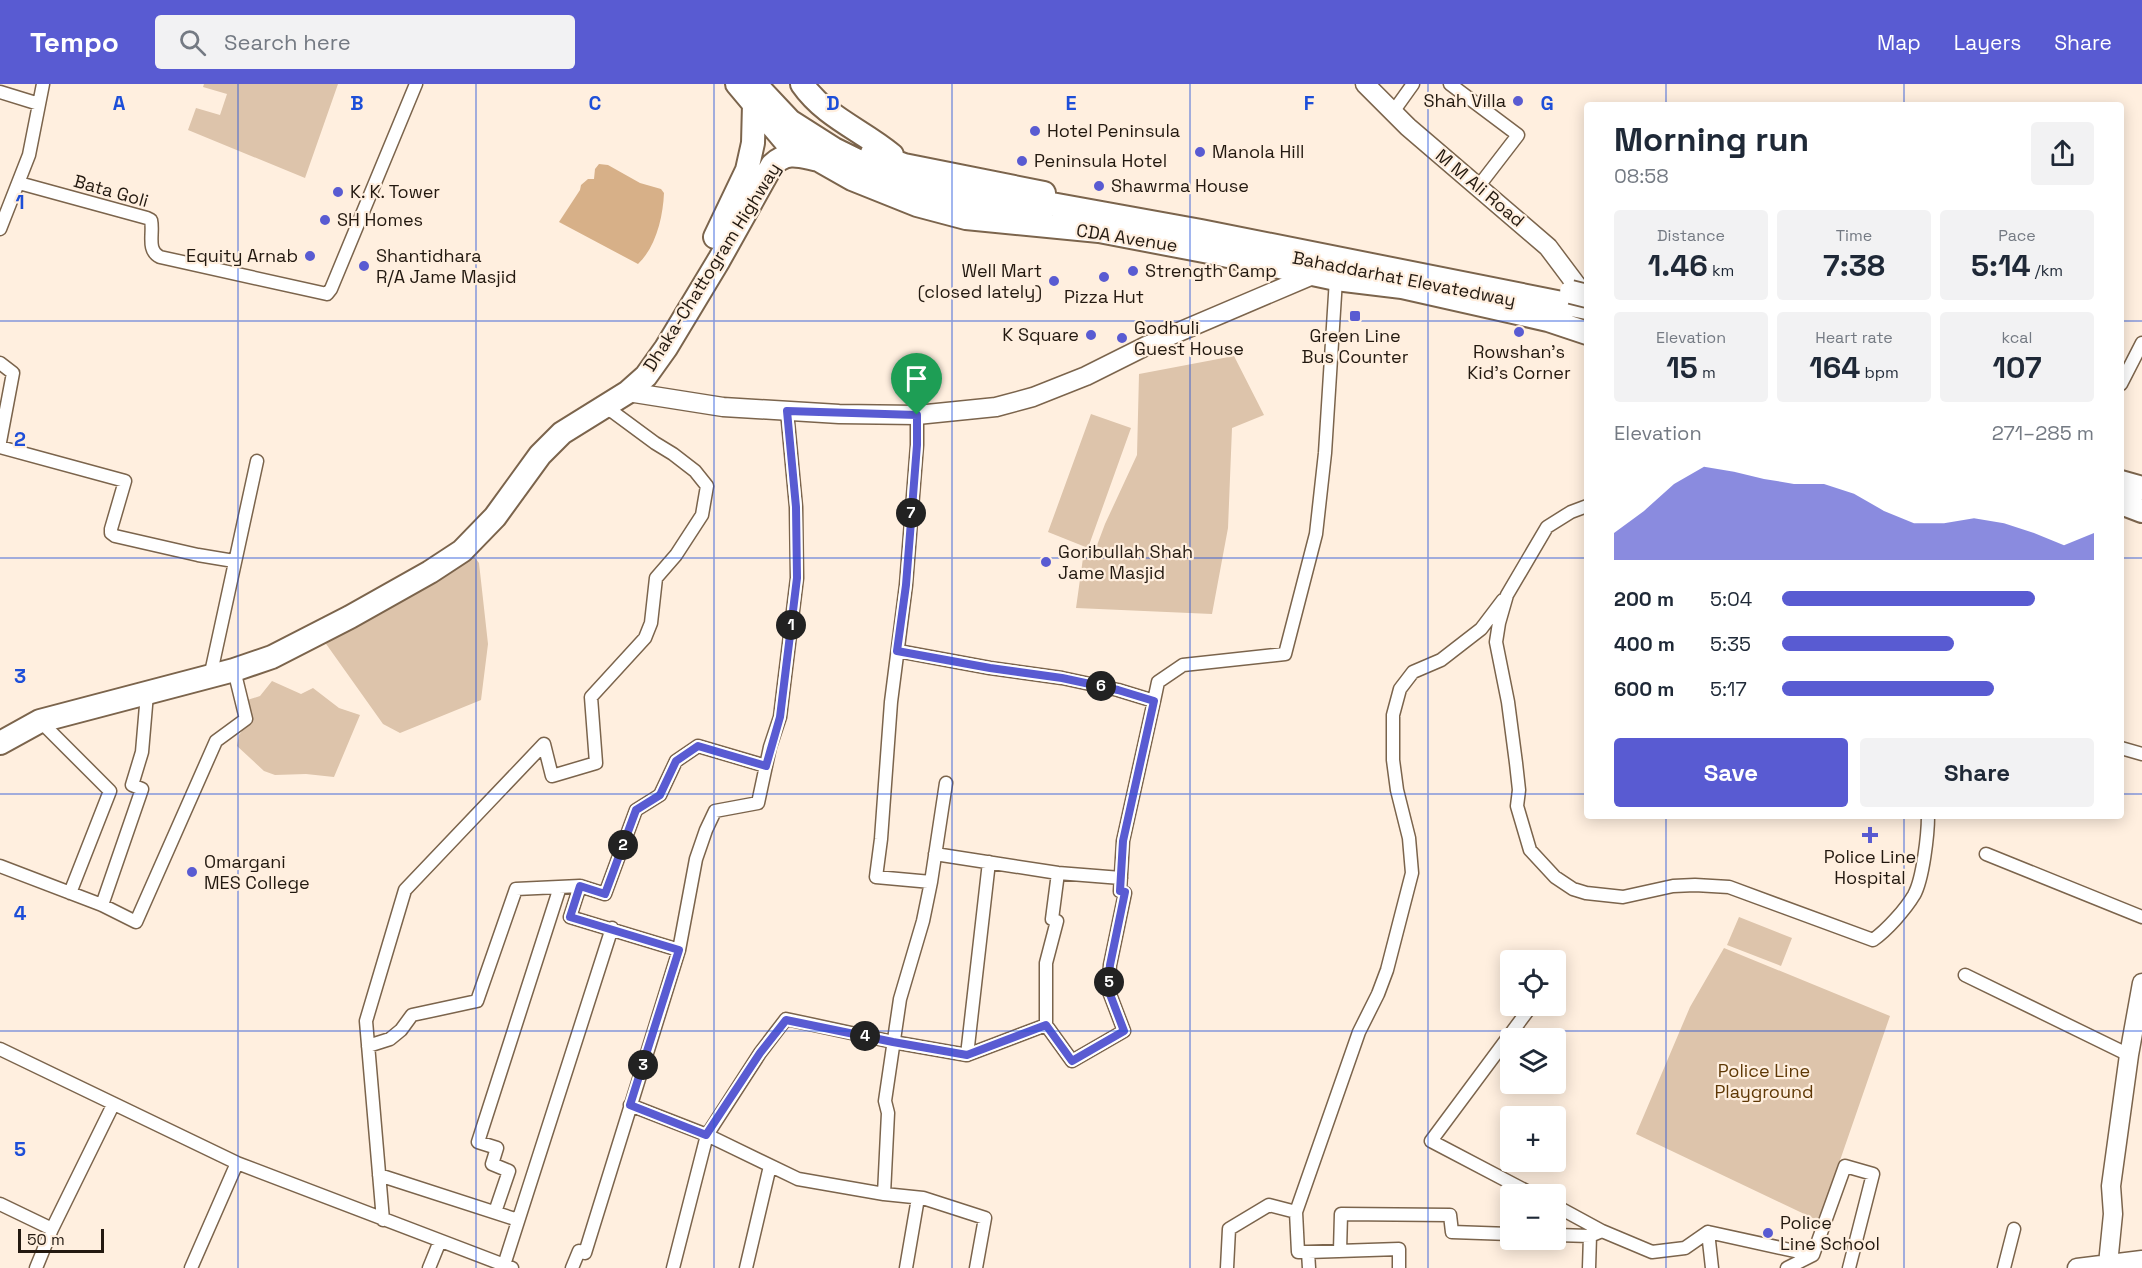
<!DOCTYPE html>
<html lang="en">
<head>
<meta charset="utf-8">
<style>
	body { margin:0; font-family:"Space Grotesk",sans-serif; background:#f2f2f3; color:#1f2937; height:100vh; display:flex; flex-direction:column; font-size:22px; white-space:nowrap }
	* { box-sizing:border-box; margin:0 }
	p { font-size:20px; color:#747a83 }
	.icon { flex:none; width:33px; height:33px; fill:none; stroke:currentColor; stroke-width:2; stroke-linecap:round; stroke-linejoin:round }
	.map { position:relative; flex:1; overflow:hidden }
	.sheet { position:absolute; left:1584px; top:18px; width:540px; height:717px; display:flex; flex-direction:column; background:#fff; border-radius:6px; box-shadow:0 3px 15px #0003 }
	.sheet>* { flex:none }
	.controls { position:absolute; left:1500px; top:866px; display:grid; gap:12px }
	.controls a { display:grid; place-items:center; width:66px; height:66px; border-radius:6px; background:#fff; box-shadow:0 3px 15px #0003; font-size:30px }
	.scale { position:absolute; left:18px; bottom:15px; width:86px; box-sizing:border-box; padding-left:6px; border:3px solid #231910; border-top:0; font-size:16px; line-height:21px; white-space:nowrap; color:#231910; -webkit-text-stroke:4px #ffefdf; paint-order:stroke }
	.pin { position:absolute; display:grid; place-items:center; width:51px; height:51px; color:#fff; margin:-62px -26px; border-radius:50% 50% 50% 0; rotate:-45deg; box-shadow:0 0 6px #0007 }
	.pin .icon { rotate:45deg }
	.km { position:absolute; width:30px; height:30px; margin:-15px; border-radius:50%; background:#222; color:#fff; font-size:16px; line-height:30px; text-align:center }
	.round { display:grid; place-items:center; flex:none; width:63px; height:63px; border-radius:6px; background:#f2f2f3 }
	.summary { display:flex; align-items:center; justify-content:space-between; height:102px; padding:0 30px }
	h1 { font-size:33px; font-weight:700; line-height:45px }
	.figures { display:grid; grid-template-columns:repeat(3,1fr); gap:9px; height:102px; padding:6px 30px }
	.figures div { display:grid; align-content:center; border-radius:6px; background:#f2f2f3; text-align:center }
	.figures b { font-size:30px; font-weight:700 }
	.figures small { font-size:16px; font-weight:400 }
	.figures p { font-size:16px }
	.chart { height:168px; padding:12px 30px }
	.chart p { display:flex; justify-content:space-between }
	.chart svg { width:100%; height:108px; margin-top:6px; fill:#595bd2; opacity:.7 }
	.action { display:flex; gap:12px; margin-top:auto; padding:12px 30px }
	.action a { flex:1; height:69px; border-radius:6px; background:#595bd2; color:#fff; font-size:24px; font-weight:700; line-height:69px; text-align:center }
	.action a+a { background:#f2f2f3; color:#1f2937 }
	ul { padding:0 30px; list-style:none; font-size:20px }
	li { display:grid; grid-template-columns:96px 72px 1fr; align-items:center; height:45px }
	li i { height:15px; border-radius:8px; background:#595bd2 }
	header { display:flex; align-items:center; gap:36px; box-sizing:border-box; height:84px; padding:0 30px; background:#595bd2; color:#fff }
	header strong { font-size:28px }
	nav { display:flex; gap:33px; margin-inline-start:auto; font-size:21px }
	.search { width:420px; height:54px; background:#f2f2f3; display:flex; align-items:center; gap:15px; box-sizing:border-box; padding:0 21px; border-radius:6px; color:#747a83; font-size:22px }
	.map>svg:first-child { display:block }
	.green { fill:#ddc4ab }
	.water { fill:#d7b088 }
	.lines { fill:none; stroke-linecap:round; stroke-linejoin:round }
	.street-casing { stroke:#7b644c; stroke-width:15 }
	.secondary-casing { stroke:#7b644c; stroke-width:21 }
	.highway-casing { stroke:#7b644c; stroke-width:26 }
	.street { stroke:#fff; stroke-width:12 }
	.secondary { stroke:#fff; stroke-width:18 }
	.highway { stroke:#fff; stroke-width:22 }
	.highway-bridge-casing { stroke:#7b644c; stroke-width:26; stroke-linecap:butt }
	.highway-bridge { stroke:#fff; stroke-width:22 }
	.route-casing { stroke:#fff; stroke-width:12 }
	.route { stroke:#595bd2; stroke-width:8 }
	.grid { fill:none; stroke:#1d4ed8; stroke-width:1.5; stroke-opacity:0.55 }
	.poi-dot { fill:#595bd2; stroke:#ffefdf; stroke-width:2 }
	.labels { text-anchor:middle; stroke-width:4.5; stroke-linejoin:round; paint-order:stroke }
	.poi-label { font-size:18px; fill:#231910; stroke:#ffefdf; text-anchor:start }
	.street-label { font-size:18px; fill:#231910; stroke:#ffefdf }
	.park-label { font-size:18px; fill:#5e3805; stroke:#ffefdf }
	.grid-label { font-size:20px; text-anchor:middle; font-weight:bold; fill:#1d4ed8; stroke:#ffefdf; stroke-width:4.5; stroke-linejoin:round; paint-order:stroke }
</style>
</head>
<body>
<header>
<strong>Tempo</strong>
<div class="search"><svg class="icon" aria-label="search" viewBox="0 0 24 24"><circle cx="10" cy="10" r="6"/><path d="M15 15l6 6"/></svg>Search here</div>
<nav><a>Map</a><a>Layers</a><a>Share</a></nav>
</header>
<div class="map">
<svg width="2142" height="1184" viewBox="0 0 2142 1184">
	<rect width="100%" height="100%" fill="#ffefdf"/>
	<path class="green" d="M204,0h134l-33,94 -117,-48 8,-22 24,7 7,-21 -24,-7z
		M1234,272l30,59 -32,13 -4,100 -16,86 -136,-6 7,-50 10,-2 12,-32 32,-69 2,-81z
		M1091,330l40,14 -43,120 -40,-16z
		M470,467l9,12 9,81 -7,56 -81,33 -17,-9 -59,-83z
		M272,597l29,13 12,-6 26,20 21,7 -26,62 -28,-3 -31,1 -11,-4 -27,-25 2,-11 9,-12 -4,-22 16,-5z
		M1739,833l53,21 -11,28 -54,-21z
		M1724,864l166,68 -71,205 -183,-87 54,-127z"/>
	<path class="water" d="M599,80l9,1 32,18 21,6 3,4c-1,24 -8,54 -26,71l-79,-42 21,-32 1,-5 7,-6h6l1,-10z"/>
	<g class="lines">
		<defs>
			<path id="street" d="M1450,0l68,51 -40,52
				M0,8l39,12
				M1393,28l20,-28
				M19,99l128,35 4,2c3,13 -5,30 9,37l167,37 4,-5 85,-205
				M0,145l29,-74 14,-71
				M0,279l13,10 -13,69
				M2121,300l21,-41
				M917,331v30l-11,140 -15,117 -10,137 -5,38 55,5 -8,39 -23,78 -15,102 3,12 -4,81 39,4 62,20 -9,50
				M0,363l125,34 -14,48v4l4,3 83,19 36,6
				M1587,422l-16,6 -24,15 -40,68 -8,28 -3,19 12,60 8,61 3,27 -2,16 13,44 25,27 18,12 13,4 37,4 50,-11 22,-1 34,2 144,53c14,-10 32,-30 41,-45 9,-16 14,-61 14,-79
				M898,567l92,17 72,10 56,12 36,11 -31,140 -3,50 5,2 -15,72 -2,24 16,42 -52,30 -26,-36
				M215,592l-3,-8 45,-207
				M1154,617l4,-19 25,-17 102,-11 31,-120 9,-81 11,-174
				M40,637l70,70 -40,102
				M2121,664l21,6
				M935,770l123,19 63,5
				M1986,770l156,63
				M0,782l102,39 34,17 80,-181 30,-22 -12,-49
				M931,798l15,-99
				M102,821l40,-116 -10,-4 10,-33 5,-58
				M679,866l-109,-33 10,-31 25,8 31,-84 24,-15 16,-34 22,-15 68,20
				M1556,889l1,-2
				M1965,891l164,80
				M368,962l22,-7 11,-9 11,-15 65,-14 39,-112 64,-3
				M0,965l237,114 275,105
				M967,971l79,-30v-62l11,-42 -5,-2 6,-46
				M630,1021l77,30 91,44 86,15
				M379,1091l139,45
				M1532,1110l-101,-53 101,-136
				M0,1120l52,25
				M1556,1122l46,25
				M495,1128l14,-41 -17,-7 5,-16 -19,-6 82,-255
				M383,1136l-17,-199 39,-131 139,-146 8,32 44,-13 -5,-66 54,-59 6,-15 5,-45 20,-23 26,-40 5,-29 -12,-15 -22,-17 -18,-11 -42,-31 -9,-4
				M1708,1148l4,36
				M1556,1151l34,1 -1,32
				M1590,1152l12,-5 50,21 33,-4 23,-16 105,23
				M1340,1167l1,-37 109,1 2,17 58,2
				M1308,1168l91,-3v19
				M504,1181l108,-337
				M36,1184l16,-39 61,-124
				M191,1184l46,-105
				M429,1184l11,-27
				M572,1184l7,-17 6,2 94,-303 17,-91 10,-29 9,-19 43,-8 12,-56 10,-30 17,-139 -1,-71 -9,-96
				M673,1184l34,-133 53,-82 26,-34 107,23 74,13 22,-193
				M746,1184l24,-102
				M906,1184l12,-70
				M1227,1184l2,-39 40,-24 27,7
				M1309,1184l-1,-16h-10l-2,-40 63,-180 19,-38 9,-24 25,-97 -3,-35 -12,-48 -4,-30v-45l7,-26 13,-17 28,-12 40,-31 22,-29
				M1787,1184l26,-13 32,-89 28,8 -24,94
				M2004,1184l10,-39"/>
			<path id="secondary" d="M1365,0l43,43 140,120 39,52
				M628,308l95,15 116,7 78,1 79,-8 37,-10 53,-21 60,-30 169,-72
				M2108,1180l5,-50 -2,-28 18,-131 13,-72
				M2077,1184l65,-8"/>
			<path id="highway" d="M737,0l48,57 67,38 65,26 49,13 133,13 110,21 127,27 66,8 146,33 39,13
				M802,0c23,33 60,46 90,71
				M759,4l31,33 44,28 67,33 140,30
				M872,69l32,12 140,28
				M1024,115l177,32 386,77
				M715,153l32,-67 6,-27 1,-39
				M2121,398l21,6
				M2121,419l21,8
				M0,659l40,-22 194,-51 38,-13 78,-40 80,-45 32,-21 33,-34 45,-62 22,-22 66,-41 18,-16 20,-28 53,-88 53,-95c16,-15 27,-9 47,-5"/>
		</defs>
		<use href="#street" class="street-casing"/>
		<use href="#secondary" class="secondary-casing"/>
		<use href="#highway" class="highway-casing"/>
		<use href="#street" class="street"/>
		<use href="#secondary" class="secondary"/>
		<use href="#highway" class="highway"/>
		<defs>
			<path id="highway-bridge" d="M1571,208l16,4"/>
		</defs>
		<use href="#highway-bridge" class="highway-bridge-casing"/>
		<use href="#highway-bridge" class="highway-bridge"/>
	</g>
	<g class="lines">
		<defs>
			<path id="route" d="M787,327l130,4v30l-11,140 -9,66 93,17 72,10 56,12 36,11 -31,140 -3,50 5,1 -15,73 -2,24 16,42 -52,30 -26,-36 -79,30 -74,-13 -107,-22 -26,33 -54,82 -76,-30 49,-155 -109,-33 10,-31 25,8 31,-84 24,-15 16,-34 22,-15 68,20 14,-49 17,-139 -1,-71z"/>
		</defs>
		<use href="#route" class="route-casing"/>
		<use href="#route" class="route"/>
	</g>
	<path class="grid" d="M238,0v1184M476,0v1184M714,0v1184M952,0v1184M1190,0v1184M1428,0v1184M1666,0v21M1904,0v21M0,237h1587M2121,237h21M0,474h1587M2121,474h21M0,710h1587M2121,710h21M1666,732v452M1904,732v452M0,947h2142"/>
	<g class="poi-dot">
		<circle cx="1518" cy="17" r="6"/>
		<circle cx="1035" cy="47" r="6"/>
		<circle cx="1200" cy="68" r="6"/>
		<circle cx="1022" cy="77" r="6"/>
		<circle cx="1099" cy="102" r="6"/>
		<circle cx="338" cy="108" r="6"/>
		<circle cx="325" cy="136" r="6"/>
		<circle cx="310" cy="172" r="6"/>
		<circle cx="364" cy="182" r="6"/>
		<circle cx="1133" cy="187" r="6"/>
		<circle cx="1104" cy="193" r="6"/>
		<circle cx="1054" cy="197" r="6"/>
		<rect x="1349" y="226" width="12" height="12" rx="3"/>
		<circle cx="1519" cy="248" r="6"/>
		<circle cx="1091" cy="251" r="6"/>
		<circle cx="1122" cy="254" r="6"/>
		<circle cx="1046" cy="478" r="6"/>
		<path d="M1867 742h6v6h6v6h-6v6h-6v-6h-6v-6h6z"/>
		<circle cx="192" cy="788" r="6"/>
		<circle cx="1768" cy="1149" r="6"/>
	</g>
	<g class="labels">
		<g class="poi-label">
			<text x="1506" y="23" text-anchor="end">Shah Villa</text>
			<text x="1047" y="53">Hotel Peninsula</text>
			<text x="1212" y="74">Manola Hill</text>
			<text x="1034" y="83">Peninsula Hotel</text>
			<text x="1111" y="108">Shawrma House</text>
			<text x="350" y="114">K. K. Tower</text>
			<text x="337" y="142">SH Homes</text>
			<text x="298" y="178" text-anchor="end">Equity Arnab</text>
			<text x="376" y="178">Shantidhara<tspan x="376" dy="21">R/A Jame Masjid</tspan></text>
			<text x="1042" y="193" text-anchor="end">Well Mart<tspan x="1042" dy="21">(closed lately)</tspan></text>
			<text x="1145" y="193">Strength Camp</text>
			<text x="1104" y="219" text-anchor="middle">Pizza Hut</text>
			<text x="1134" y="250">Godhuli<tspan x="1134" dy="21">Guest House</tspan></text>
			<text x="1079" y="257" text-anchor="end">K Square</text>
			<text x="1355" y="258" text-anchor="middle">Green Line<tspan x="1355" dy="21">Bus Counter</tspan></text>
			<text x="1519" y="274" text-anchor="middle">Rowshan's<tspan x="1519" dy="21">Kid's Corner</tspan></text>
			<text x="1058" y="474">Goribullah Shah<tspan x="1058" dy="21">Jame Masjid</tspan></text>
			<text x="1870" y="779" text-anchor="middle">Police Line<tspan x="1870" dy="21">Hospital</tspan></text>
			<text x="204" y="784">Omargani<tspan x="204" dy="21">MES College</tspan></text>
			<text x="1780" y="1145">Police<tspan x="1780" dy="21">Line School</tspan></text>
		</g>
		<g class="street-label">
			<text transform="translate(1480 104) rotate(40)" y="6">M M Ali Road</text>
			<text transform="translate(111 107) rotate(16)" y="6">Bata Goli</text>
			<text transform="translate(1127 154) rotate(9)" y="6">CDA Avenue</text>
			<text transform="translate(712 183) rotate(-58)" y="6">Dhaka-Chattogram Highway</text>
			<text transform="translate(1404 195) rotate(11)" y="6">Bahaddarhat Elevatedway</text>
		</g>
		<g class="park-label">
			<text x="1764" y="993">Police Line<tspan x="1764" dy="21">Playground</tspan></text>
		</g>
	</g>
	<g class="grid-label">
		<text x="119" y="26">A</text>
		<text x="357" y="26">B</text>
		<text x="595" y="26">C</text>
		<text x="833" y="26">D</text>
		<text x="1071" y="26">E</text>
		<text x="1309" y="26">F</text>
		<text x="1547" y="26">G</text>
		<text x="20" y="125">1</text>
		<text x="20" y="362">2</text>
		<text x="20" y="599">3</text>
		<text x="20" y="836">4</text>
		<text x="20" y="1072">5</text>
	</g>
</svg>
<div class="controls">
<a><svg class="icon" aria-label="locate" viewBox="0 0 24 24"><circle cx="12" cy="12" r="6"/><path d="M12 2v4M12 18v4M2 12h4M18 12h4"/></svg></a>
<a><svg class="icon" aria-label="layers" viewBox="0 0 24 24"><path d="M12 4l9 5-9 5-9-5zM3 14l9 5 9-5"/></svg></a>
<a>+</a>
<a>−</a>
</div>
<div class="scale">50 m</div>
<div class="pin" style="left:917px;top:331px;background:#1e9e55"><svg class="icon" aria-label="arrive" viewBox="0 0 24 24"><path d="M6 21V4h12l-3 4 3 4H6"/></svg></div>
<b class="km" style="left:791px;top:541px">1</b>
<b class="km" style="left:623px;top:761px">2</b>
<b class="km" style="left:643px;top:981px">3</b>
<b class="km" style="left:865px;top:952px">4</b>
<b class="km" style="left:1109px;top:898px">5</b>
<b class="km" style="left:1101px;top:602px">6</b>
<b class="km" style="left:911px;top:429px">7</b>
<section class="sheet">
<div class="summary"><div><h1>Morning run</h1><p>08:58</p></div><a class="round"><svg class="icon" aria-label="share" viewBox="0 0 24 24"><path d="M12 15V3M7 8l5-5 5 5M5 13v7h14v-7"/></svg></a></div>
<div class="figures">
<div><p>Distance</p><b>1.46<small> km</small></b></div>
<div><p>Time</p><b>7:38</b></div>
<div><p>Pace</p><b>5:14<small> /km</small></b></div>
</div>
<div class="figures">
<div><p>Elevation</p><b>15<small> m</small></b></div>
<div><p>Heart rate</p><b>164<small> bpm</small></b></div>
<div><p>kcal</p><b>107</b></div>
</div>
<div class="chart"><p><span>Elevation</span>271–285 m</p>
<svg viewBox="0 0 160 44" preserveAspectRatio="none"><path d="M0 44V33L10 24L20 13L30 6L40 8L50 11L60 13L70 13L80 17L90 24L100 29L110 29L120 27L130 29L140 33L150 38L160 33V44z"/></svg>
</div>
<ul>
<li><b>200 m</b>5:04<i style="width:81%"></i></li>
<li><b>400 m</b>5:35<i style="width:55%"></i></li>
<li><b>600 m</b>5:17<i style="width:68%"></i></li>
</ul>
<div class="action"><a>Save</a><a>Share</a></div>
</section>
</div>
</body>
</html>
